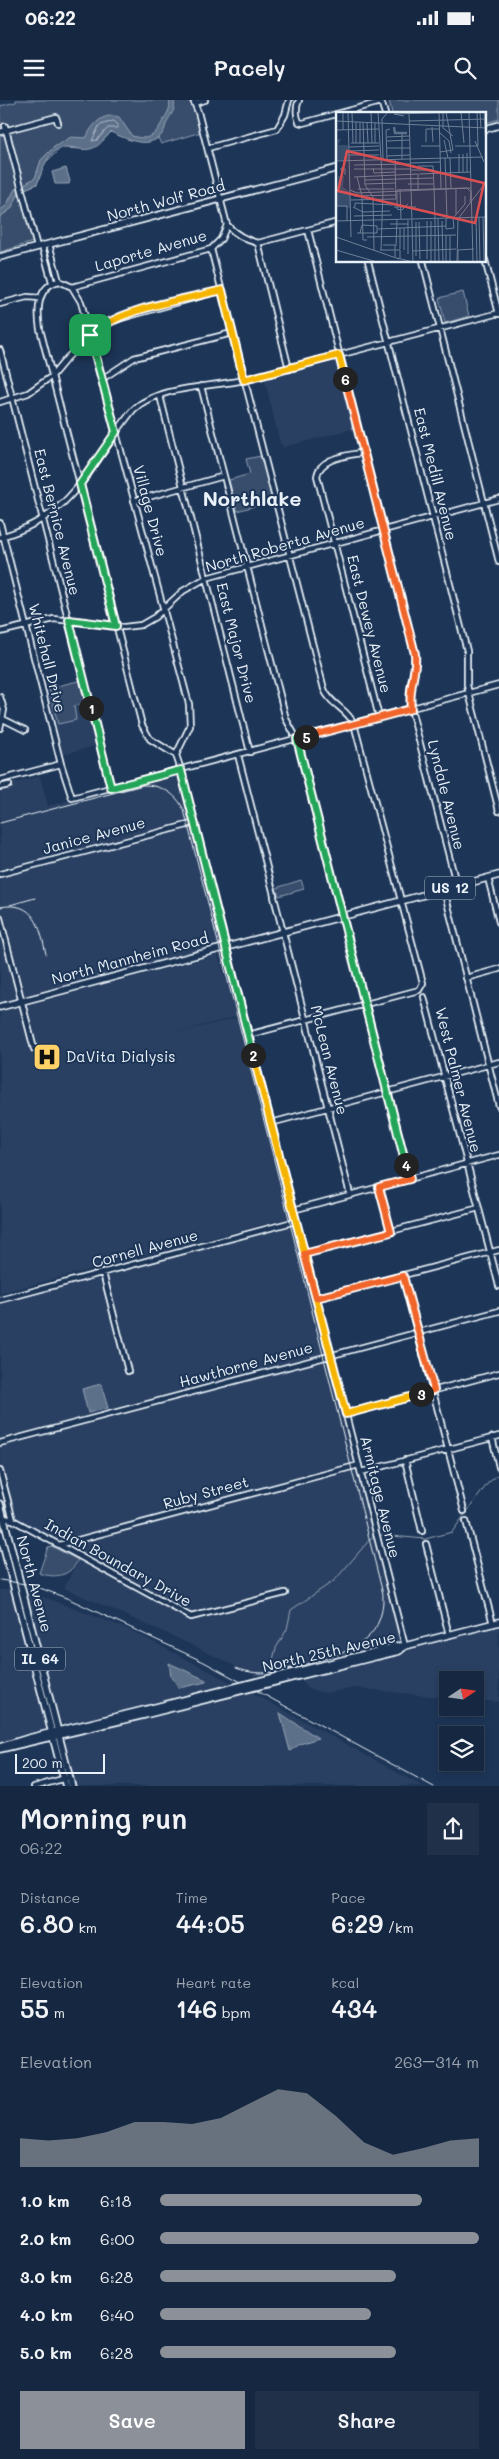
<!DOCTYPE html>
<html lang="en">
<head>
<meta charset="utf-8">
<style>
	body { margin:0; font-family:Mali,sans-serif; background:#1f3048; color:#f1f3f6; height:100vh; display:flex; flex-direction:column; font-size:19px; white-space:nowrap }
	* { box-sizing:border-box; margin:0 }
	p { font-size:16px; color:#9ea6b1 }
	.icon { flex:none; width:28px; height:28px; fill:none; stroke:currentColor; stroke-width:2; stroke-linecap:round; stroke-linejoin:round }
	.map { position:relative; height:1686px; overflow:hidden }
	.details { display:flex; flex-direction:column; background:#162841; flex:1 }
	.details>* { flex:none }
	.needle { width:32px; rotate:77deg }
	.fabs { position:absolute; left:439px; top:1571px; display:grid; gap:10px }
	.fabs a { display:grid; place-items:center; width:45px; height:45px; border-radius:0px; background:#162841; box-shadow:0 2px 8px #0003,0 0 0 1px #35445a; font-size:25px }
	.scale { position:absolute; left:15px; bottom:12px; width:90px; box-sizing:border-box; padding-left:5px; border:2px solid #e8f1f8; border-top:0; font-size:14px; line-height:18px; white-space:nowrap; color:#e8f1f8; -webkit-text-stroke:4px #1d3557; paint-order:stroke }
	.pin { position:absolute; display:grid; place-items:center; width:42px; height:42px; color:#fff; margin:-21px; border-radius:10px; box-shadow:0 2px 8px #0006 }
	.km { position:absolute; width:25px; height:25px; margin:-12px; border-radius:50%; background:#222; color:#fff; font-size:14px; line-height:25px; text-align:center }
	.round { display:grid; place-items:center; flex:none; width:52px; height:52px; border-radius:0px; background:#1f3048 }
	.head { display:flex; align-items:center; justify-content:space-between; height:85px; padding:0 20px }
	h1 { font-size:28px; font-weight:600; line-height:38px }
	.figures { display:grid; grid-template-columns:repeat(3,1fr); gap:8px; height:85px; padding:5px 20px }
	.figures div { display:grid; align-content:center }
	.figures b { font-size:25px; font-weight:600 }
	.figures small { font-size:14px; font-weight:400 }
	.figures p { font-size:14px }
	.chart { height:140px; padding:10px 20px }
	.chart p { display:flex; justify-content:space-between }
	.chart svg { width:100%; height:90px; margin-top:5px; fill:#8c9099; opacity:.7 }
	.cta { display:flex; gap:10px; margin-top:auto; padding:10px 20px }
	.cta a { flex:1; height:58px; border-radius:0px; background:#8c9099; color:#fff; font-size:20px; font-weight:600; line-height:58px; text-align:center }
	.cta a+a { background:#1f3048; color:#f1f3f6 }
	ul { padding:0 20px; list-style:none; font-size:16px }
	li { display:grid; grid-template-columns:80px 60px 1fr; align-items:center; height:38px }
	li i { height:12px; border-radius:6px; background:#8c9099 }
	.status { display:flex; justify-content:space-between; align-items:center; height:35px; padding:0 25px; background:#162841; direction:ltr }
	.status svg { height:14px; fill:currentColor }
	header { display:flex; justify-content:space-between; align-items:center; height:65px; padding:0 20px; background:#162841; font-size:22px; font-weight:600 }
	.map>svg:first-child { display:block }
	.built { fill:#2a4162 }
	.green { fill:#374d6c; stroke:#909fb2 }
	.water { fill:#5d7089; stroke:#95a4b5 }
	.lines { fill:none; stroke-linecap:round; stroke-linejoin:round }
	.shore { stroke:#b0bdcc; stroke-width:1 }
	.stream { stroke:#95a4b5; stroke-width:1 }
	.minor-casing { stroke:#e8f1f8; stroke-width:8 }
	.major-casing { stroke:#e8f1f8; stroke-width:9 }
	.minor { stroke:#1d3557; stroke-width:4.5 }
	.major { stroke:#1d3557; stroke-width:5.5 }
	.rail { stroke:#e8f1f8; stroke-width:1 }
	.major-bridge-casing { stroke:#e8f1f8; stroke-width:9; stroke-linecap:butt }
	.major-bridge { stroke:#1d3557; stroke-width:5.5 }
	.split-1-casing { stroke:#fff; stroke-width:10 }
	.split-2-casing { stroke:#fff; stroke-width:10 }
	.split-3-casing { stroke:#fff; stroke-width:10 }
	.split-4-casing { stroke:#fff; stroke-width:10 }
	.split-5-casing { stroke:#fff; stroke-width:10 }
	.split-6-casing { stroke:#fff; stroke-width:10 }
	.split-7-casing { stroke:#fff; stroke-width:10 }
	.split-1 { stroke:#22a559; stroke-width:6 }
	.split-2 { stroke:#22a559; stroke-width:6 }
	.split-3 { stroke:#f5b400; stroke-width:6 }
	.split-4 { stroke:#f0652b; stroke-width:6 }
	.split-5 { stroke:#22a559; stroke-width:6 }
	.split-6 { stroke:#f0652b; stroke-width:6 }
	.split-7 { stroke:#f5b400; stroke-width:6 }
	.labels { text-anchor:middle; stroke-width:4; stroke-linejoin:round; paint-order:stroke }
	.shield { fill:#1d3557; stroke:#abb9c8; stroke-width:1 }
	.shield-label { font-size:14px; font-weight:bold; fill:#e8f1f8 }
	.street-label { font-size:15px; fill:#e8f1f8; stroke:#1d3557 }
	.poi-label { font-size:15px; fill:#e8f1f8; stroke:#1d3557; text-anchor:start }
	.district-label { font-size:20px; font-weight:bold; fill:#e8f1f8; stroke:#1d3557 }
	.inset-river { fill:none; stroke:#5d7089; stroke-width:2.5 }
	.inset-road { fill:none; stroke:#6e8097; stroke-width:1 }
	.view { fill:#da5052; fill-opacity:0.15; stroke:#da5052; stroke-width:2.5 }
	.inset-edge { fill:none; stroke:#e8f1f8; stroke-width:2.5 }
</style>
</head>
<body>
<div class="status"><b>06:22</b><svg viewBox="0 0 49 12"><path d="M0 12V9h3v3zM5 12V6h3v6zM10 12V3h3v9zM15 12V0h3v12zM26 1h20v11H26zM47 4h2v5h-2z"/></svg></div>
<header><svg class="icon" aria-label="menu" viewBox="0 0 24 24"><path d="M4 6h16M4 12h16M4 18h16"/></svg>Pacely<svg class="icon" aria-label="search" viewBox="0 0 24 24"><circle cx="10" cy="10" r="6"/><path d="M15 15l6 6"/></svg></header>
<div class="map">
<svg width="499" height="1687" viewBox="0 0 499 1687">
	<rect width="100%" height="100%" fill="#1d3557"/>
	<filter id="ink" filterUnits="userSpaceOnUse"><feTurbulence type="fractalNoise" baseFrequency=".02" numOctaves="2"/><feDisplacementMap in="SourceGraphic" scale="10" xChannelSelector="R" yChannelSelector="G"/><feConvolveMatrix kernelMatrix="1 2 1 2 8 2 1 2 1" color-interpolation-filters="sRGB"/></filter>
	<g filter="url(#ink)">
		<path class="built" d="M338,257l18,71 -72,19 -4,-4 -16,-66z
			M82,580l17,65 -38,10 -17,-66z
			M181,670l44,177 -225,60v-220l40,-11 8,30z
			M218,855l19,61 -69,19 68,-17 52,200 -288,75v-281z
			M292,1126l109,415 -5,4 -136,33 -83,-40 -113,-50 15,-29 -67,-36 -12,-54v-166z
			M12,1488l35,133v7l-6,5 -41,12v-155z
			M25,1490l105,40 104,54 -167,42 -7,-5z
			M499,1526v76l-24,-2v-20h-27l-1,18 -91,-10 -31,5 -17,-4 -8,-11z
			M249,1591l173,95h-347l-9,-37 -1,-7 6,-6z"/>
		<path class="green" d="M16,0h173l5,9 7,23 -40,12 -3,-6c-16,7 -32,1 -47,-6 -17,20 -26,17 -50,16l-16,15 -8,21 -17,7 13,51 -33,10v-146l16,-4z
			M389,0h110v19l-14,4v-9h-93z
			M463,192l6,24 -24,7 -6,-25z
			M261,356l12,45 -36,10 -8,-31 21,-6 -4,-15z
			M82,580l6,22 -14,4 2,14 -18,4 -9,-36z
			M301,780l3,9 -25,7 -3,-8z
			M51,1446l27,14c-8,16 -22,19 -39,13l9,-26z"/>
		<path class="water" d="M169,0h5c2,11 -3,13 -7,22 -2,4 -2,8 -4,11 -13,18 -37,6 -52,-1 -7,6 -11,15 -21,17 -7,2 -16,-2 -23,-2 -20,0 -24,24 -30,37l-17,7 -9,18 -11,8v-7l6,-4 9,-17 20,-11 6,-18 13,-13 17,-10 15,1c6,-13 16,-26 33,-21l13,19c20,6 24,-3 32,-17 4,-7 7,-11 5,-19z
			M66,68l4,13 -1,3h-14l-3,-12z
			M101,1284l7,24 -20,5 -6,-24z
			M169,1563l37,17v2l-27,6 -8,-12z
			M280,1613l38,25 -18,6 -10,7z"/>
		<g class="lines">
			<path class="shore" d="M114,21l4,4v3h-10l-11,12 -5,1 7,-15z"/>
			<path class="stream" d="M271,1567l5,-19 11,-19 4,-19 44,-30 37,-43 9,-2 44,4 27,-7 36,-49 11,-9"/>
			<defs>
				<path id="minor" d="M193,0l5,12 29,113c9,10 18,15 31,18l80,-21
					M299,0c-3,7 -3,15 0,22l4,1 78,-21
					M381,1l4,13
					M195,3l10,-3
					M5,26l32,121
					M0,32l56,-15 2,6
					M208,48l69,-19 8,-14 4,-15
					M308,130l107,424c1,20 -8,32 -4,55l46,178
					M258,143l31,126
					M49,144l10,37
					M42,146l10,36
					M211,149l113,440c6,16 23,19 30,35l69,259 -4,7 -171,45
					M485,160l14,54
					M368,161l99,390v34l32,126
					M423,161l76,301
					M59,181c-22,5 -22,30 -19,48l102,396 8,14 26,16 5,15 224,876
					M59,181l13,6 9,15 108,402 1,22 -14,29
					M72,187l139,-38 10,-10 6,-14
					M0,204l27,-7 13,1
					M0,250l111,438
					M102,279l32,-21 98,-25
					M201,286l85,333 11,20 113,440
					M160,296l90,356
					M0,302l28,-9 24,-17 15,-18 23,-23 21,-14 111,-31
					M364,352c-16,4 -44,5 -47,24l62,241
					M134,401l90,-25
					M0,423l61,241 11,34 427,-113
					M0,437c76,-21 88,-71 133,-127 24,-24 79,-23 111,-30l255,-67
					M0,532l54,-13 70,8 17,-2 14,-8 28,-26 23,-13 293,-79
					M0,597l4,13 -4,18
					M3,619l22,11
					M238,655l36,140
					M0,680l61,-16
					M0,687l9,-2
					M0,774l195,-51
					M488,778l11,44
					M444,790l55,216
					M274,797l76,297
					M0,818l34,131
					M466,878l33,-9
					M424,897l75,289
					M271,1023l228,-61
					M379,1087l12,45
					M293,1110l206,-55
					M304,1154l175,-46
					M103,1173l25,98
					M403,1176l61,235
					M316,1198l183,-48
					M0,1200l296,-79
					M346,1314l153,-41
					M492,1337l7,30
					M0,1343l499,-132
					M405,1360l17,71
					M0,1371l13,49
					M361,1372l138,-36
					M0,1417l13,3 46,25 132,72 94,-24
					M466,1421l27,103
					M426,1444l23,91
					M59,1445l300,-80
					M34,1687l32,-9"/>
				<path id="major" d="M485,29l14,-4
					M0,157l338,-89
					M0,907l499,-132
					M0,1404l72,283
					M0,1433l66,254
					M378,1551l19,-5h8l94,-24
					M378,1556l21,-5 6,-5
					M0,1647l29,-9 115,-28
					M0,1649l144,-34"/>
			</defs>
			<use href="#minor" class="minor-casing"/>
			<use href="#major" class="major-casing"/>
			<use href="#minor" class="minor"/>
			<use href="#major" class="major"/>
			<path class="rail" d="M0,723l143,-38c18,0 33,8 41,25l100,389 99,395c2,50 -38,59 -77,70 -27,7 -43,14 -70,4
				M10,805l25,-7
				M0,807c35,-7 40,20 46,47
				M0,1480l32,5 37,14 135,63 230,125"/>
			<defs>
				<path id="major-bridge" d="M144,1610l234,-59
					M144,1615l234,-59"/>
			</defs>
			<use href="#major-bridge" class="major-bridge-casing"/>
			<use href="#major-bridge" class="major-bridge"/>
		</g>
	</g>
	<g class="lines" filter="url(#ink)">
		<defs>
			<path id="split-1" d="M90,235l26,97 -36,52 36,142 -47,-6 22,88"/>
			<path id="split-2" d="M91,608l20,80 70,-18 72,285"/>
			<path id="split-3" d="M253,955l93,359 75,-20"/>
			<path id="split-4" d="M406,1065l4,14 -31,8 12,45 -87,22 12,44 87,-22 31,114 -13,4"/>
			<path id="split-5" d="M306,637l-9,2 109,426"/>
			<path id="split-6" d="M306,637l105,-28c-3,-23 6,-35 4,-55l-70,-275"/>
			<path id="split-7" d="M90,235c33,-28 90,-34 132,-45l22,90 95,-25 6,24"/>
		</defs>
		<use href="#split-1" class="split-1-casing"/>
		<use href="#split-2" class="split-2-casing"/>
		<use href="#split-3" class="split-3-casing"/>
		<use href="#split-4" class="split-4-casing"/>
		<use href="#split-5" class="split-5-casing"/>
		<use href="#split-6" class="split-6-casing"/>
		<use href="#split-7" class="split-7-casing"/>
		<use href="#split-1" class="split-1"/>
		<use href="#split-2" class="split-2"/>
		<use href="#split-3" class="split-3"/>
		<use href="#split-4" class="split-4"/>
		<use href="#split-5" class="split-5"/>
		<use href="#split-6" class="split-6"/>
		<use href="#split-7" class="split-7"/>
	</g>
	<defs>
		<symbol id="hospital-square" viewBox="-11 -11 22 22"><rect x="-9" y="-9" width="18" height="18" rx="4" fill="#ffd166" stroke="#1d3557"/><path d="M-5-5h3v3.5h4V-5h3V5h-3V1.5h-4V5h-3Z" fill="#111"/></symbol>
	</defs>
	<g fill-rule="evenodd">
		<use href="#hospital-square" x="31" y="941" width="32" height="32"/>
	</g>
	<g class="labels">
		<g class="shield">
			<rect x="425" y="776.5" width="50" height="23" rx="4"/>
			<rect x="15" y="1547.5" width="50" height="23" rx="4"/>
		</g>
		<g class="shield-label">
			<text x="450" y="793">US 12</text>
			<text x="40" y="1564">IL 64</text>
		</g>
		<g class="street-label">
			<text transform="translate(166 101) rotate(-15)" y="5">North Wolf Road</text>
			<text transform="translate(151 151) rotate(-16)" y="5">Laporte Avenue</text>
			<text transform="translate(435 374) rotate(76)" y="5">East Medill Avenue</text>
			<text transform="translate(150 411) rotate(75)" y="5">Village Drive</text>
			<text transform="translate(57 422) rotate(76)" y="5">East Bernice Avenue</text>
			<text transform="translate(285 445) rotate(-16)" y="5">North Roberta Avenue</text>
			<text transform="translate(369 524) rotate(76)" y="5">East Dewey Avenue</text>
			<text transform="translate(236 543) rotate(76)" y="5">East Major Drive</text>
			<text transform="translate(47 558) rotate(76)" y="5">Whitehall Drive</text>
			<text transform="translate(446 695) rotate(76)" y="5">Lyndale Avenue</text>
			<text transform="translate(94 736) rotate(-15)" y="5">Janice Avenue</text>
			<text transform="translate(130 859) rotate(-15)" y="5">North Mannheim Road</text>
			<text transform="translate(329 960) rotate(76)" y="5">McLean Avenue</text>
			<text transform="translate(458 980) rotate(76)" y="5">West Palmer Avenue</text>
			<text transform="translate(145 1149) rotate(-15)" y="5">Cornell Avenue</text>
			<text transform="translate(246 1265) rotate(-15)" y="5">Hawthorne Avenue</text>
			<text transform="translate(206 1393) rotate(-15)" y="5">Ruby Street</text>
			<text transform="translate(380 1397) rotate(76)" y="5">Armitage Avenue</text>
			<text transform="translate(118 1463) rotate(29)" y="5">Indian Boundary Drive</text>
			<text transform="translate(34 1484) rotate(75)" y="5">North Avenue</text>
			<text transform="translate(329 1552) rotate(-13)" y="5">North 25th Avenue</text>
		</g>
		<g class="poi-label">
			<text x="66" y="962">DaVita Dialysis</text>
		</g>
		<g class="district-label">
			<text x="252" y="406">Northlake</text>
		</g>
	</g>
	<g transform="translate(336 12)">
		<rect width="150" height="150" fill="#1d3557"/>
		<path d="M0,27h5l-3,6h10l1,15h-13zM2,64h6l-1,11 7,5 1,16 -14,-2z" fill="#374d6c"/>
		<path class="inset-river" d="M58,15l1,6h12"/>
		<path class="inset-road" d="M7,0v18M12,0l3,125M16,0l1,31M35,0l1,31M42,0l5,78 -2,60M103,0l2,76M107,0v16l10,8M125,0l3,31M133,0l3,111M144,0l1,16M148,0l2,36M68,4l-10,-2 75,-2M0,9l150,7M73,9l77,-2M20,10v21M24,10v21M27,10l2,63 8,12 1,53M31,10l1,21M39,11v20M96,15l1,15M0,18l43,-1M103,20l10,9 2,12M66,21v26M51,25l22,-1M108,28l4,18M51,29l22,-1M139,29l9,21M90,30v-13h13M15,31h28M85,34h19M119,34h23l-1,-34M13,35l30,-1M51,36h23M13,39l30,-1M104,40l13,-2 -7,-38M131,41v19M123,42v18M127,42v18M13,43h30M51,44l23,-1M109,46l2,61M114,46l1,30M51,47l-1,-29 4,-1M47,48l-1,-41 6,-7M0,49l147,-4M74,51l30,-1M18,53l56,-1M82,54h15l1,22M37,56l1,5 21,-1M18,57h56M74,58h23M83,62l52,-2M6,64l-1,-8 4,1v6M18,65l64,-3v15M21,65l5,19 1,44h4M29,68l68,-2M29,72l30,-1M72,72h25M98,76l1,31M120,76v26M22,77h36M64,77l1,30M14,78l7,3 114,-5M18,84l42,-1M15,88l45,-1 -1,-40M72,92l-6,6 -5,-1v-19l70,-2 4,4 -1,10M0,94h11v15M17,95l10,5 27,-1M19,95v-4l38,2M58,95h22M18,104l38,-1M140,105l1,45M143,105l1,45M147,105l1,45M76,107l74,-2M99,107v42M102,107l1,43M110,107v10l8,-1 -1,-10 12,-14v-8M0,109l75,-2M91,109v38M95,109v40M106,109l1,41M136,109l1,41M80,110v34M83,110l1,37M54,112h18M42,117l68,-3M21,121h20v-7l-15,-1 -2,8M110,123v27M114,123v27M0,125l63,22M31,125l89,-2M60,134l1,-27M64,137v-21M0,138l41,12M44,138h15v-5h-12M68,138v-22M76,139l44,-2M72,142v-34M59,145v-7h5v9M61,146l16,4 -4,-150M121,150l1,-43 28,-37M122,150v-12l16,-1"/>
		<path class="view" d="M11,39l137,32 -9,40 -137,-32z"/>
		<rect width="150" height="150" class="inset-edge"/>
	</g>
</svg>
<div class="fabs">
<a><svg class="needle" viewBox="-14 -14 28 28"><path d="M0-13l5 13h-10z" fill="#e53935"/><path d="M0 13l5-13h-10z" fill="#9ea6b1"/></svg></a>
<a><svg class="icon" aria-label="layers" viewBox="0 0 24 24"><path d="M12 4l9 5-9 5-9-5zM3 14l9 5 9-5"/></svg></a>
</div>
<div class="scale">200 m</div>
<div class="pin" style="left:90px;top:235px;background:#1e9e55"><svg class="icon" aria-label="arrive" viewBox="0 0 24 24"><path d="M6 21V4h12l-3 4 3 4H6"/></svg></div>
<b class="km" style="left:91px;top:608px">1</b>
<b class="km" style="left:253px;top:955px">2</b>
<b class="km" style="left:421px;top:1294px">3</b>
<b class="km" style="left:406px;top:1065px">4</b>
<b class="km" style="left:306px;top:637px">5</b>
<b class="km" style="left:345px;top:279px">6</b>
</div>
<section class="details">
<div class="head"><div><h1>Morning run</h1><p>06:22</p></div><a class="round"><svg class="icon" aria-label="share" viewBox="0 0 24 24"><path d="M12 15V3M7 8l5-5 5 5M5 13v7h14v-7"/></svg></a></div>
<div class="figures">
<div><p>Distance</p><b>6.80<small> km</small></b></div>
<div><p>Time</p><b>44:05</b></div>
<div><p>Pace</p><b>6:29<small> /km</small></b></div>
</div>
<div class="figures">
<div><p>Elevation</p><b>55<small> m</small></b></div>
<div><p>Heart rate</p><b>146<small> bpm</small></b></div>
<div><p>kcal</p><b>434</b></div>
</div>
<div class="chart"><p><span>Elevation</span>263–314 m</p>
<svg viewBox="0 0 160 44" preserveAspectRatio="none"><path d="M0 44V30L10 31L20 30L30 27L40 22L50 22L60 23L70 20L80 13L90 6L100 8L110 19L120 32L130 38L140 35L150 31L160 30V44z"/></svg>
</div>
<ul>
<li><b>1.0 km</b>6:18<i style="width:82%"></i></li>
<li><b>2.0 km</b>6:00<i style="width:100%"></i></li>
<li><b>3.0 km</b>6:28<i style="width:74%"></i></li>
<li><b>4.0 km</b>6:40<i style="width:66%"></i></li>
<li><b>5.0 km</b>6:28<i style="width:74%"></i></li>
</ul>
<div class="cta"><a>Save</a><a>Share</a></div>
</section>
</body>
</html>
